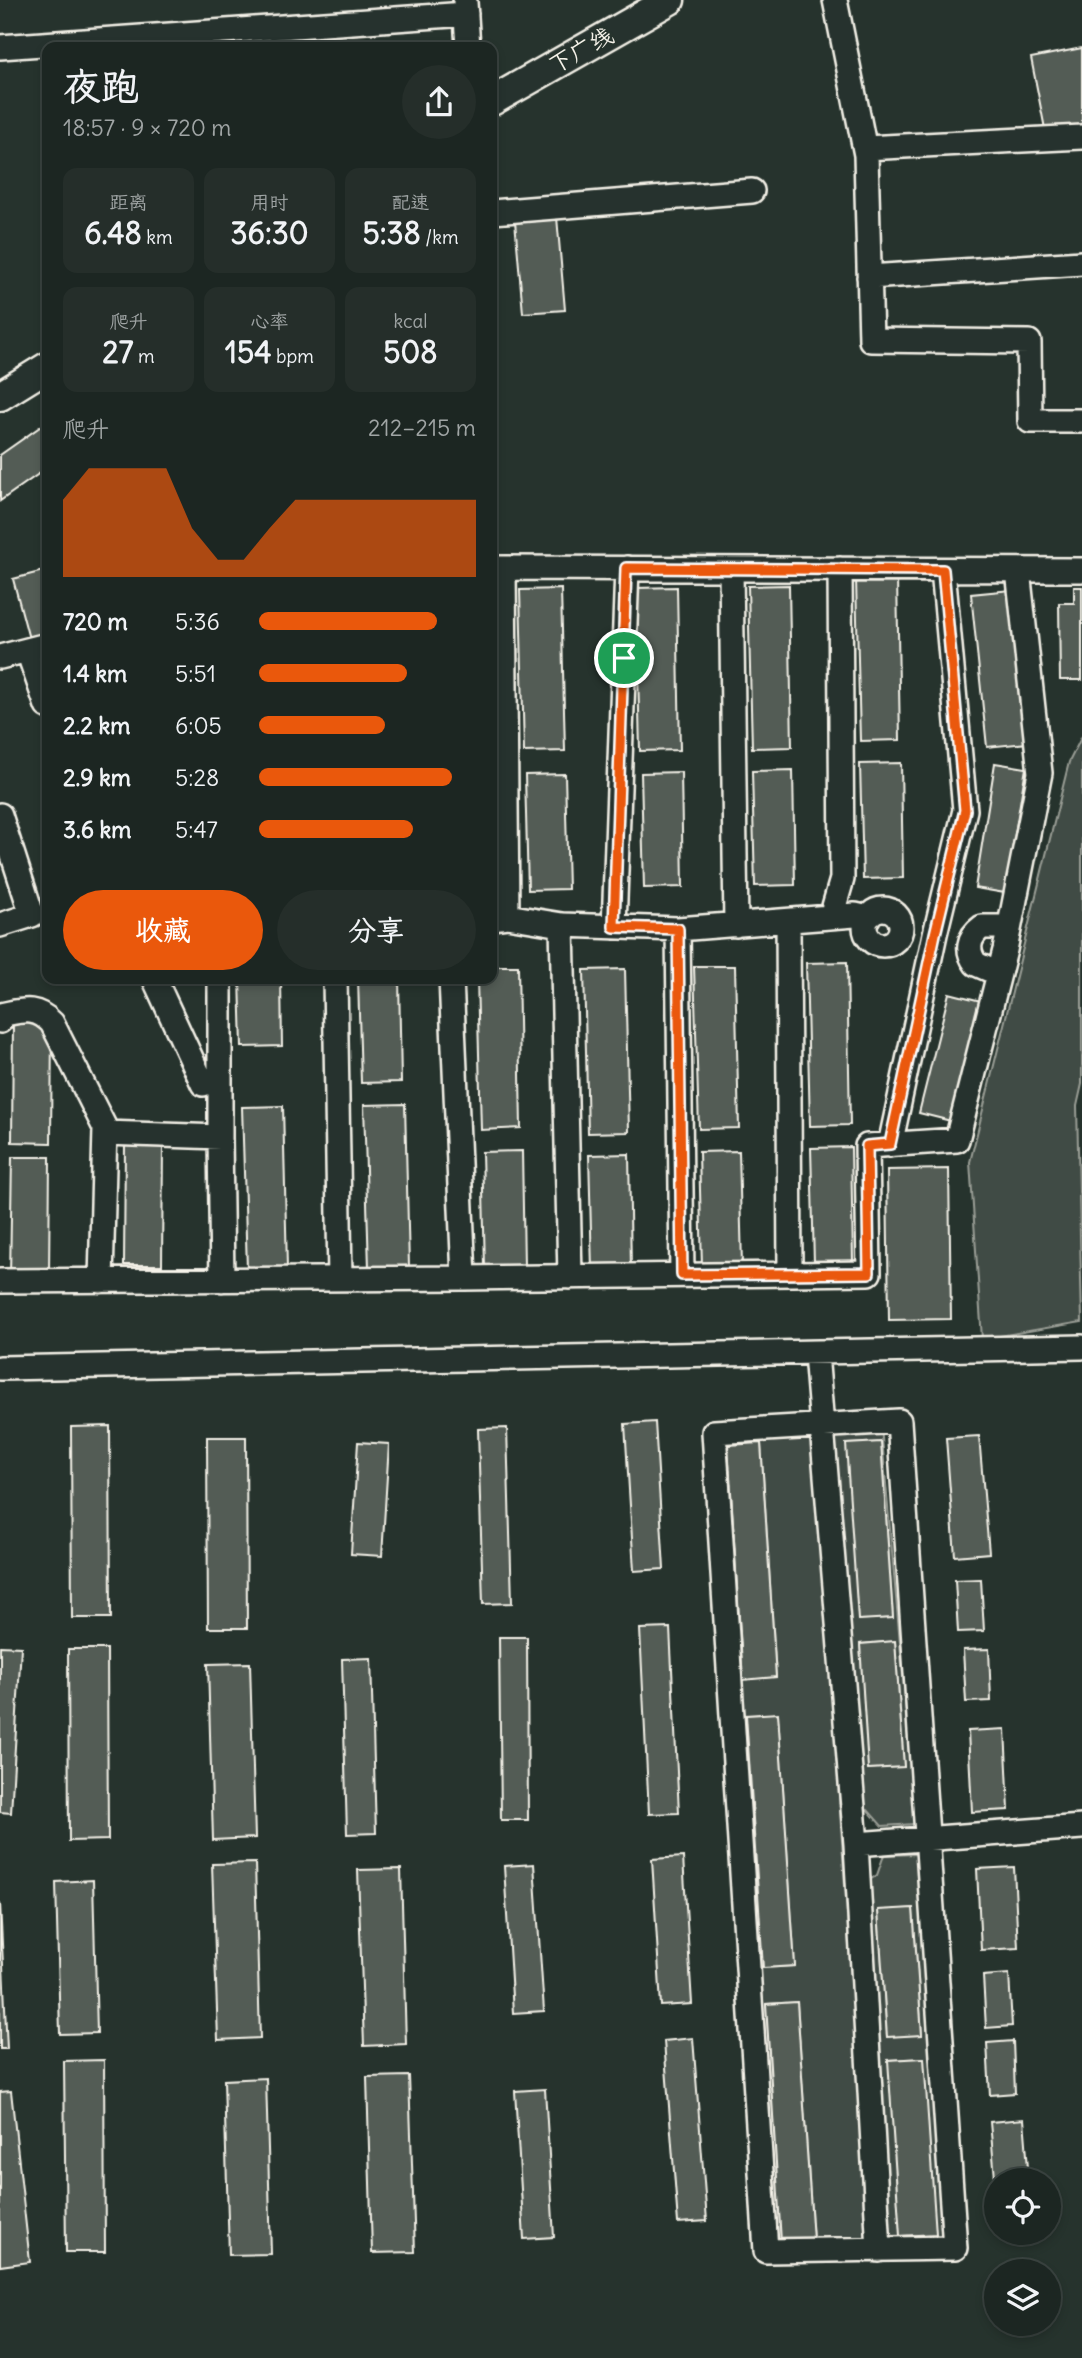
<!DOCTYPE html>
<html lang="zh">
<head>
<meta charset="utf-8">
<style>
	body { margin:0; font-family:Delius,"LXGW WenKai TC",sans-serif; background:#252e2a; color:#f1f3f6; height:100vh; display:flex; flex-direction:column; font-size:26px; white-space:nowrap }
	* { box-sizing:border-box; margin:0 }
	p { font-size:23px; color:#a0a5a5 }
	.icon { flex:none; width:38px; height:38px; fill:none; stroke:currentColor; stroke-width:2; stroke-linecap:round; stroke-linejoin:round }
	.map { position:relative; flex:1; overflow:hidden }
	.sheet { position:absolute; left:42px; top:42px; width:455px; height:942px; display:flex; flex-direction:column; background:#1c2622; border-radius:14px; box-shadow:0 4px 10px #0003,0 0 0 2px #3a4340 }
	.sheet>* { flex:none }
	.tools { position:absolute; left:984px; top:2168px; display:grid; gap:14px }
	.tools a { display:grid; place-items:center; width:77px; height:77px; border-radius:50%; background:#1c2622; box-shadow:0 4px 10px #0003,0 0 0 2px #3a4340; font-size:35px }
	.pin { position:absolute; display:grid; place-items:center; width:60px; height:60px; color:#fff; margin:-30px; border:4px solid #fff; border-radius:50%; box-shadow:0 2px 7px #0007 }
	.round { display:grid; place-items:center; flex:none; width:74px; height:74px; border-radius:37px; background:#252e2a }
	.summary { display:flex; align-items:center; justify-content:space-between; height:119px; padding:0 21px }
	h1 { font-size:38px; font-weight:700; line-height:52px }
	.metrics { display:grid; grid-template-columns:repeat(3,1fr); gap:10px; height:119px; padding:7px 21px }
	.metrics div { display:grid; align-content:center; border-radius:14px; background:#252e2a; text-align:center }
	.metrics b { font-size:30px; font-weight:700 }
	.metrics small { font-size:19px; font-weight:400 }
	.metrics p { font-size:19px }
	.chart { height:196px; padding:14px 21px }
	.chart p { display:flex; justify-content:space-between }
	.chart svg { width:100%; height:126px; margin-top:7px; fill:#ea580c; opacity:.7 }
	.cta { display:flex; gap:14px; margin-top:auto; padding:14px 21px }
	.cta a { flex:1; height:80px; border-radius:42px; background:#ea580c; color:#fff; font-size:28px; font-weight:700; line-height:80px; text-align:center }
	.cta a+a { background:#252e2a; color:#f1f3f6 }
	ul { padding:0 21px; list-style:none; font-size:23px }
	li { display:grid; grid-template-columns:112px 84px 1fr; align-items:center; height:52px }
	li i { height:18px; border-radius:9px; background:#ea580c }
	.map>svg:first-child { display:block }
	.green { fill:#414b45; stroke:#9a9e96; stroke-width:2; fill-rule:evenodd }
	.building { fill:#525c55; stroke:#f4f1e8; stroke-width:2 }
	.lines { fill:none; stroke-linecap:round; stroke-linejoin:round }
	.minor-casing { stroke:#f4f1e8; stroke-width:28 }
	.major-casing { stroke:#f4f1e8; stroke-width:33 }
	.minor { stroke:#26332d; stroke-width:23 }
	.major { stroke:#26332d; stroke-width:28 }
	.route-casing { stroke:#fff; stroke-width:14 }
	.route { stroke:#ea580c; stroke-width:9 }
	.labels { text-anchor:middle; stroke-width:5; stroke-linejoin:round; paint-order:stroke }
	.street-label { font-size:23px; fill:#f4f1e8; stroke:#26332d }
</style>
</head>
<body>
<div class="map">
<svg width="1082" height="2358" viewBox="0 0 1082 2358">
	<rect width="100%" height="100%" fill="#26332d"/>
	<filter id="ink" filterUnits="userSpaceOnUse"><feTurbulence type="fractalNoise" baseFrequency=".0143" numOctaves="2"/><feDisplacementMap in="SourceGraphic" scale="14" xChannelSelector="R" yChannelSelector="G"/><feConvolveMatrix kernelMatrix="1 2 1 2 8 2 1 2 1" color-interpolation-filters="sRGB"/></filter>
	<g filter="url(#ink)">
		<path class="green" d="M1082,736v348l-5,22 5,216 -100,17 -12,-177 99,-400z
			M881,1427l35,397 -34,2 -15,-17 -7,-1 -29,-366 6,-13zM881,1442l12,175 -34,3 -12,-176zM895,1641l9,125 -35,3 -9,-125z
			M815,1439l54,804 -92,2 -53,-803zM761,1443l15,233 -33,3 -15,-233zM778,1714l17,252 -31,2 -18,-252zM797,2002l16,237 -32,2 -15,-237z
			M917,1854l28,387 -58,1 -23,-358 13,-9 7,-20zM913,1908l9,126 -35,3 -9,-126zM923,2058l12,176 -34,2 -12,-176z"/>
		<path class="building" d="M1082,48v84l-36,2 -15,-76z
			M557,217l8,93 -42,3 -8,-92z
			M47,422v46l-47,33v-46z
			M47,570v64l-18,5 -16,-60z
			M897,578l3,162 -40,1 -4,-162z
			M789,585l3,162 -40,1 -4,-162z
			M677,587l3,163 -40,1 -4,-163z
			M1074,587h8v93h-22l-1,-77h15z
			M561,589l4,162 -41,1 -4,-162z
			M1011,590l16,153 -40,4 -16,-153z
			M901,763l2,115 -40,1 -3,-115z
			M995,763l31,5 -21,125 -30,-5z
			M793,770l2,115 -40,1 -3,-115z
			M681,772l2,115 -39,1 -3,-115z
			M565,774l3,115 -40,1 -3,-115z
			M847,962l3,163 -40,1 -4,-163z
			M492,966h26l3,162 -40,2 -4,-152h15z
			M694,966h41l4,162 -40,1z
			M625,969l4,163 -41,1 -4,-163z
			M240,978h41l1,68 -40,1z
			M358,978h41l2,104 -40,1z
			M949,993l40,10 -30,120 -40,-10z
			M13,1022l39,1 -1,120 -39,-1z
			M405,1104l4,163 -40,1 -5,-163z
			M283,1106l4,162 -40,1 -5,-162z
			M125,1145h38l-1,120h-38z
			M851,1147l2,115 -39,1 -3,-115z
			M522,1151l2,115 -39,1 -3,-115z
			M739,1151l3,114 -40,2 -3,-115z
			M629,1154l2,115 -39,1 -3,-115z
			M12,1157h38l-1,120h-39z
			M949,1169l2,150 -62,1 -2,-150z
			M655,1422l9,147 -30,2 -9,-147z
			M110,1426l1,192h-39l-1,-191z
			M507,1428l5,175 -29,1 -5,-175z
			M979,1436l10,117 -34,3 -9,-118z
			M207,1437h39l1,191h-39z
			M358,1442l31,2 -7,112 -31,-2z
			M881,1442l12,176 -35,2 -12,-176z
			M761,1443l15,234 -33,3 -15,-235z
			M981,1579l3,52 -26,1 -3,-52z
			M670,1628l9,185 -30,1 -9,-185z
			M499,1637h28l1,183h-27z
			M895,1641l9,126 -36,2 -8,-125z
			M0,1646l21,1 -10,166 -11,-1z
			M68,1649h39l1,191 -39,1z
			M989,1649l2,52 -25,1 -3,-52z
			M371,1658l5,175 -29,1 -5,-175z
			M250,1663l5,175 -42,2 -5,-176z
			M778,1713l17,253 -32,2 -17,-253z
			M1005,1729l4,81 -37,2 -4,-81z
			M683,1857l9,147 -31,2 -9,-147z
			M255,1863l5,175 -42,2 -6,-176z
			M534,1864l10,147 -31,2 -9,-147z
			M1014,1867l4,81 -37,2 -4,-81z
			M401,1869l5,175 -42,2 -6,-176z
			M93,1880l4,153 -37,1 -4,-152z
			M0,1902l7,147h-7z
			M913,1908l9,127 -35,2 -9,-127z
			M1009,1974l3,52 -26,2 -3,-52z
			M797,2002l16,238 -32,2 -15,-238z
			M693,2038l14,183 -29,2 -14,-182z
			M1013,2041l2,52 -25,2 -3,-52z
			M924,2058l12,176 -36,2 -12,-176z
			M104,2060l1,192h-39l-2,-191z
			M409,2076l6,176 -43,1 -5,-176z
			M266,2078l5,176 -42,1 -5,-175z
			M545,2089l9,148 -30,2 -9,-148z
			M11,2091l19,171 -30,4v-174z
			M1024,2119l5,61h-33v9l-6,-67z
			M999,2233h34v3l-33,3z"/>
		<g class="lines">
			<defs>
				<path id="minor" d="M835,0l31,155 5,185 158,2 1,79h52
					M465,2l3,45
					M0,47l466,-33
					M865,148l217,-11
					M492,212l260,-21
					M869,277l213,-14
					M492,568l590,2
					M504,568l3,348
					M731,569l5,356
					M28,651l19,55
					M0,657l47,-12
					M0,815l32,100 -32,10
					M865 927a18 18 0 1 1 36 0a18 18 0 1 1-36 0Z
					M831,917l11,-38 -2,-310
					M492,918l15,-2 55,9 116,4 177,-14 13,3
					M788,921l2,353
					M562,925l8,352
					M614,927l13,-359
					M678,929l4,346
					M999,974l-23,-10c-10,-13 -8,-27 6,-37h27
					M154,978l49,106
					M335,978l5,301
					M0,1021v-6c22,-4 35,-10 52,8l53,105 -4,153
					M105,1133l115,4 2,143
					M220,1137v-159
					M890,1145l45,-211 30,-124 -22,-240
					M464,1278l405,-5 -2,-127 90,-6 48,-190 35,-177 -22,-203
					M0,1281l464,-3 -13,-300
					M816,1353l40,491 23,406
					M0,1368l1082,-21
					M899,1421l56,827 -189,3 -52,-819z
					M856,1844l226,-17"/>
				<path id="major" d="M492,101l178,-101
					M0,396l47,-29"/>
			</defs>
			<use href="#minor" class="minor-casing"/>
			<use href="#major" class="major-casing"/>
			<use href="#minor" class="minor"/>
			<use href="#major" class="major"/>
		</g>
	</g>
	<g class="lines" filter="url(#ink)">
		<defs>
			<path id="route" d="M626,568l317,2 22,240 -30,124 -45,210 -23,2 2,127 -187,2 -4,-346 -64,-2z"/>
		</defs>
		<use href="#route" class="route-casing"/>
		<use href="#route" class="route"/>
	</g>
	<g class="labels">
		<g class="street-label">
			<text transform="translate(581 50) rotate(-29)" y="8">下广线</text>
		</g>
	</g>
</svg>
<div class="tools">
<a><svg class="icon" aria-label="locate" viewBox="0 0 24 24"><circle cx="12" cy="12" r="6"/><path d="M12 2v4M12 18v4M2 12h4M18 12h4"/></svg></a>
<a><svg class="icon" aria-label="layers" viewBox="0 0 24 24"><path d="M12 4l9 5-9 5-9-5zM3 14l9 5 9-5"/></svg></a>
</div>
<div class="pin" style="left:624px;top:658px;background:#1e9e55"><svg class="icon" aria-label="arrive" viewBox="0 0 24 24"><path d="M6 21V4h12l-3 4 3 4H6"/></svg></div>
<section class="sheet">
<div class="summary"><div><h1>夜跑</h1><p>18:57 · 9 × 720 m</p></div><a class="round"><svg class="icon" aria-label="share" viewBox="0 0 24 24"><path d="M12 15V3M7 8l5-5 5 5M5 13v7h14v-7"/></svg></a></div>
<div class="metrics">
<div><p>距离</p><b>6.48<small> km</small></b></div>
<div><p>用时</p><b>36:30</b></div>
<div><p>配速</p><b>5:38<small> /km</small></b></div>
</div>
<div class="metrics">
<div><p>爬升</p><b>27<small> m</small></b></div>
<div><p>心率</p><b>154<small> bpm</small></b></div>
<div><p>kcal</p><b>508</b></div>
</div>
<div class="chart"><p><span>爬升</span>212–215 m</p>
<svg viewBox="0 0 160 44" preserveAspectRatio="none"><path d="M0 44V17L10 6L20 6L30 6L40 6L50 27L60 38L70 38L80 27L90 17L100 17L110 17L120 17L130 17L140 17L150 17L160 17V44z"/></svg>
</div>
<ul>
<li><b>720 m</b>5:36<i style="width:82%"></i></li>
<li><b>1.4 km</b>5:51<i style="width:68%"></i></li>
<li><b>2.2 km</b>6:05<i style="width:58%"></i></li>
<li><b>2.9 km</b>5:28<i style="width:89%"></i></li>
<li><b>3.6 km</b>5:47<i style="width:71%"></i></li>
</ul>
<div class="cta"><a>收藏</a><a>分享</a></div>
</section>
</div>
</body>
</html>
